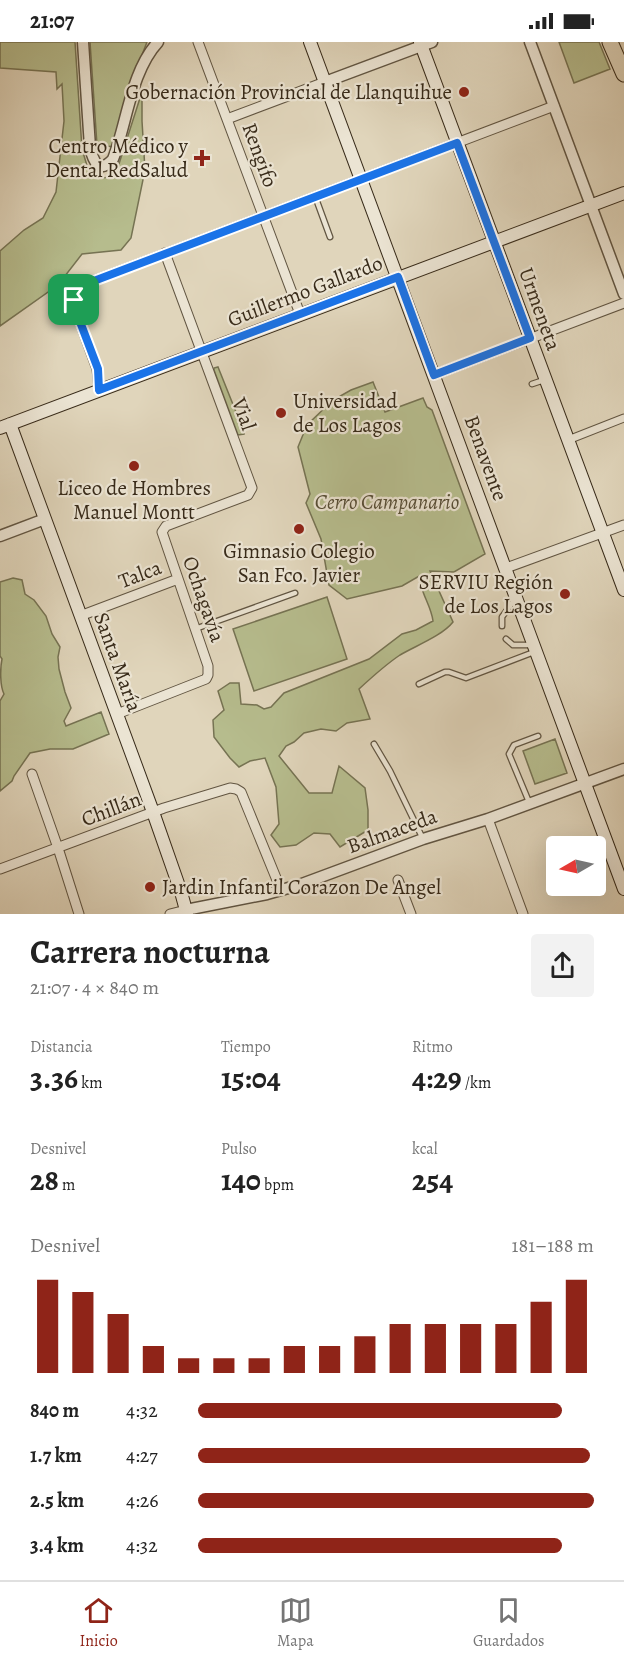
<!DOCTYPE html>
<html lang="es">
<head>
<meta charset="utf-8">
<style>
	body { margin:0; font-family:Alegreya,serif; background:#f2f2f2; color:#222; height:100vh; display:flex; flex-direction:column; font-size:22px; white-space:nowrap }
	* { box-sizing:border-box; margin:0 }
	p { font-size:20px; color:#767676 }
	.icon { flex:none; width:33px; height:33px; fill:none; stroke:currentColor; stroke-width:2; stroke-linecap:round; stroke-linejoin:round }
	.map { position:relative; height:872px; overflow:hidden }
	.side { display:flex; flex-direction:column; background:#fff; flex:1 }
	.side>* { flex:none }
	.needle { width:39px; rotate:261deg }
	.fabs { position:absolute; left:546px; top:794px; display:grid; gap:12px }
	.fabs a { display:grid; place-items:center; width:60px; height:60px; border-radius:6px; background:#fff; box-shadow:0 6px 24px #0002; font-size:30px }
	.pin { position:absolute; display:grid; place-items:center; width:51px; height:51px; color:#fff; margin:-26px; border-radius:12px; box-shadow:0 3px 9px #0006 }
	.round { display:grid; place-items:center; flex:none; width:63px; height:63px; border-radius:6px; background:#f2f2f2 }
	.headline { display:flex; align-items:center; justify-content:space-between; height:102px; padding:0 30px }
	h1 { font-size:33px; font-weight:700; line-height:45px }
	.figures { display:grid; grid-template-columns:repeat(3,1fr); gap:9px; height:102px; padding:6px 30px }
	.figures div { display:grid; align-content:center }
	.figures b { font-size:30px; font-weight:700 }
	.figures small { font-size:16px; font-weight:400 }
	.figures p { font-size:16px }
	.chart { height:168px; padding:12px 30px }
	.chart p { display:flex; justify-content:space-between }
	.chart svg { width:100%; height:108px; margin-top:6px; stroke:#8f2418; stroke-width:6 }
	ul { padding:0 30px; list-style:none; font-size:20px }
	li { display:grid; grid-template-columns:96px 72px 1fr; align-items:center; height:45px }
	li i { height:15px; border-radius:8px; background:#8f2418 }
	.status { display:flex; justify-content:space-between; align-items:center; height:42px; padding:0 30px; background:#fff; direction:ltr }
	.status svg { height:16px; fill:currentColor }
	.dock { display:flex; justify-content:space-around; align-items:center; height:84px; border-top:2px solid #e0e0e0; background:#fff; font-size:16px; color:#767676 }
	.dock a { display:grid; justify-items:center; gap:3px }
	.dock .on { color:#8f2418 }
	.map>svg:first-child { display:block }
	.green { fill:#b6bc8d; stroke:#767353; stroke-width:1.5 }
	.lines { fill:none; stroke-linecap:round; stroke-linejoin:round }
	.service-casing { stroke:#615542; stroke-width:7 }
	.pedestrian-casing { stroke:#615542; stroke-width:9 }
	.minor-casing { stroke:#615542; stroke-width:11 }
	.tertiary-casing { stroke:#615542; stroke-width:13 }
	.secondary-casing { stroke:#372a19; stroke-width:14 }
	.trunk-casing { stroke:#372a19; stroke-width:17 }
	.service { stroke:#ebe4d3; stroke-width:4.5 }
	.pedestrian { stroke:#ebe4d3; stroke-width:7 }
	.minor { stroke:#ebe4d3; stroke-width:9 }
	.tertiary { stroke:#ebe4d3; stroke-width:10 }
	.secondary { stroke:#ebe4d3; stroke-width:12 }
	.trunk { stroke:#e0d5bb; stroke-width:15 }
	.route-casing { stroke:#fff; stroke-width:12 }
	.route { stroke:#1a73e8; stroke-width:8 }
	.poi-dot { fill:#8f2418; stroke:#ebe4d3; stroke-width:2 }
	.labels { text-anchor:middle; stroke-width:4.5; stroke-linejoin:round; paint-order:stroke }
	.poi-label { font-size:21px; fill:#372a19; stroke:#ebe4d3; text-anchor:end }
	.street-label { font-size:21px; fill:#372a19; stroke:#ebe4d3 }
	.park-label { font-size:21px; font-style:italic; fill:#574e36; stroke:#ebe4d3 }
</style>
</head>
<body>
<div class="status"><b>21:07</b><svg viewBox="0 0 49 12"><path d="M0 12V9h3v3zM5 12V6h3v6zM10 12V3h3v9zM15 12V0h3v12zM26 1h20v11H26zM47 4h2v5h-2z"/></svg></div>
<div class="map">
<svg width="624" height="872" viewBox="0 0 624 872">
	<rect width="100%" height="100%" fill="#e0d5bb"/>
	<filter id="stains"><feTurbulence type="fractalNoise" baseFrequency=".00333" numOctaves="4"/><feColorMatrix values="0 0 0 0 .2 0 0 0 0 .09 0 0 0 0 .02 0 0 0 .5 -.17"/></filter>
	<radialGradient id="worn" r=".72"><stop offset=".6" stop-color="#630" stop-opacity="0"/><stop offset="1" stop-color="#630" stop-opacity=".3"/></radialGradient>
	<path class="green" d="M0,0h75l7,107 6,20 7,8c11,3 18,-1 23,-10l22,-69 2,-1v24l3,49 -14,68 -10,12 -39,4 -24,31 -58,41v-75l24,-21 19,-12 13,-26 8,-71 -2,-37 -5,5 -1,-17 -56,-4z
		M90,0h57l-10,26 -22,79 -18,-2z
		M559,0h40l11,27 -36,14z
		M218,325l26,65v2l-6,1 -24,-65v-2z
		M373,340l12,30 38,-14 4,9 5,3 53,144 -31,18 -24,-1 23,51c-11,14 -38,24 -53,33 -15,10 -28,22 -41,34l11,30 -23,4 -11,8 -15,-2 -17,4 -10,9 -8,4 -7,10 30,37h23l7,-27 26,22 3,22v20l-28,17 -10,-13 -16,-1 -18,12 -16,2 -9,-12 8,-11 -3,-37 -11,-29 -15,3 -11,6 -9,-9 -16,-21 -1,-17 11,-10 -6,-19 12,-8h9l2,21 16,1 7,4 7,-2 13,-14 85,-34 33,-25 14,-4 17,-9c-2,-17 -15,-31 -12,-46l-19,11 -55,13 -18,-14 -8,-46 -15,-36 4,-9 -12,-47 9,-22 26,-25 18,-10z
		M13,536l9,2 3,14 9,6 12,16 6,18 8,13 -2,10 1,12 6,23 6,16 -7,13 2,5 35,-14 8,22 -36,15h-23l-20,4 -16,23 -2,5 -12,10v-90l4,-7c-4,-8 -4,-25 -2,-35l-2,-3v-74z
		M327,555l20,62 -93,32 -21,-62z
		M555,697l12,34 -32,11 -12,-33z"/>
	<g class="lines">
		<defs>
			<path id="service" d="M315,154l15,41
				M532,342l12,-4
				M502,584v-9l13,-18
				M195,587l100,-36
				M506,597l7,6h18
				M419,642l26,-12h4l17,6 68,-26
				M374,702l16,27 33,68
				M529,760l-20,-48 5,-9 24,-9"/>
			<path id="pedestrian" d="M568,398l56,-22"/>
			<path id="minor" d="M198,0l102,272
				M227,77l98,-37
				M434,333l190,-72
				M99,348l-2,-21 -23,-63c0,-10 3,-16 11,-22l469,-178
				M506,526l118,-43
				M80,574l98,-37
				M117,672l89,-35 2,-4v-9l-46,-134 4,-6 82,-31 4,-7 -87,-235
				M32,732l26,74 21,66
				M488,777l35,95
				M0,827l164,-61 66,-20 6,1 5,3 40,98
				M398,838l13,34
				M170,872l16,-4"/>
			<path id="tertiary" d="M83,0l7,105c3,14 9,28 23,12 14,-36 18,-88 45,-117
				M530,0l94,252
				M325,40l107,-40
				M0,494l45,-17
				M186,868l81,-16 32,-9 124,-46 65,-20 136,-50"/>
			<path id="secondary" d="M310,0l314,847
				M420,0l204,548
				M10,382l143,388 28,80 6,22
				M0,386l624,-235"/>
			<path id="trunk" d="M610,0l14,32"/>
		</defs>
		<use href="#service" class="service-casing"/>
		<use href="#pedestrian" class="pedestrian-casing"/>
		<use href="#minor" class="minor-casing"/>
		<use href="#tertiary" class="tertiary-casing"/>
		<use href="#secondary" class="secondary-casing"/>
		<use href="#trunk" class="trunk-casing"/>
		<use href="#service" class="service"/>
		<use href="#pedestrian" class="pedestrian"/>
		<use href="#minor" class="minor"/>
		<use href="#tertiary" class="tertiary"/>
		<use href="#secondary" class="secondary"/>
		<use href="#trunk" class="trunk"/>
	</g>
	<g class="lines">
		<defs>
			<path id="route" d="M457,101l73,195 -96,37 -36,-98 -299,113 -1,-21 -24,-63c-1,-18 11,-22 25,-27z"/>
		</defs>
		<use href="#route" class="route-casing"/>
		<use href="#route" class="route"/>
	</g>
	<g class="poi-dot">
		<circle cx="464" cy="50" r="6"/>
		<path d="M199 107h6v6h6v6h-6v6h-6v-6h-6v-6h6z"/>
		<circle cx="281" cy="371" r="6"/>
		<circle cx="134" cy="424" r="6"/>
		<circle cx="299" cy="487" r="6"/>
		<circle cx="565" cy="552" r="6"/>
		<circle cx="150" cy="845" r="6"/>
	</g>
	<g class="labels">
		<g class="poi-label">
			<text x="452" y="57">Gobernación Provincial de Llanquihue</text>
			<text x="188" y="111">Centro Médico y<tspan x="188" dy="24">Dental RedSalud</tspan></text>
			<text x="293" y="366" text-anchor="start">Universidad<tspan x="293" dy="24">de Los Lagos</tspan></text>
			<text x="134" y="453" text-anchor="middle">Liceo de Hombres<tspan x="134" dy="24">Manuel Montt</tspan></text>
			<text x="299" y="516" text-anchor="middle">Gimnasio Colegio<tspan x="299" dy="24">San Fco. Javier</tspan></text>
			<text x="553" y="547">SERVIU Región<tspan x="553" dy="24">de Los Lagos</tspan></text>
			<text x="162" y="852" text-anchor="start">Jardin Infantil Corazon De Angel</text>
		</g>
		<g class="street-label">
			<text transform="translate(260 113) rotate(70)" y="7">Rengifo</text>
			<text transform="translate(305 249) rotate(-21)" y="7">Guillermo Gallardo</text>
			<text transform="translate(540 267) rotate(70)" y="7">Urmeneta</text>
			<text transform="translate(244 372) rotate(70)" y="7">Vial</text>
			<text transform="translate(486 416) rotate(70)" y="7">Benavente</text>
			<text transform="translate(140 532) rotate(-21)" y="7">Talca</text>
			<text transform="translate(204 557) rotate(71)" y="7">Ochagavía</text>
			<text transform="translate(118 620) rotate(70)" y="7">Santa María</text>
			<text transform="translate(111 767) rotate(-21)" y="7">Chillán</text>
			<text transform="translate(392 789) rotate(-20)" y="7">Balmaceda</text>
		</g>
		<g class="park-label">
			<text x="387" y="467">Cerro Campanario</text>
		</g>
	</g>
	<rect width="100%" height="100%" filter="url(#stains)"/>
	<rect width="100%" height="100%" fill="url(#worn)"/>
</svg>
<div class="fabs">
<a><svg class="needle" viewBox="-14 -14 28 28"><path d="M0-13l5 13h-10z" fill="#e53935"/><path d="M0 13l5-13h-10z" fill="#767676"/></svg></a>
</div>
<div class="pin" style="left:74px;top:258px;background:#1e9e55"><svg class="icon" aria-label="arrive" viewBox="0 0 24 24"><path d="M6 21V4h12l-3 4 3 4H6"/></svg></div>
</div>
<section class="side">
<div class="headline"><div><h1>Carrera nocturna</h1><p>21:07 · 4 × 840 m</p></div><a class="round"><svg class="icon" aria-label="share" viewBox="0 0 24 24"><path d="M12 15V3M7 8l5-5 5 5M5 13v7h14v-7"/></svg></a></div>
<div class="figures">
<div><p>Distancia</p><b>3.36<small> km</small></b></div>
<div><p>Tiempo</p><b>15:04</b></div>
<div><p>Ritmo</p><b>4:29<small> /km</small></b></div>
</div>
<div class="figures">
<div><p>Desnivel</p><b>28<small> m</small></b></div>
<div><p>Pulso</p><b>140<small> bpm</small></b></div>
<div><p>kcal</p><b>254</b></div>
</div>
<div class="chart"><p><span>Desnivel</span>181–188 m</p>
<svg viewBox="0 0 160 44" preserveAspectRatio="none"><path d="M5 44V6M15 44V11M25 44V20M35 44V33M45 44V38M55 44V38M65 44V38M75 44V33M85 44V33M95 44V29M105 44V24M115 44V24M125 44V24M135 44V24M145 44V15M155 44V6"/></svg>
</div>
<ul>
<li><b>840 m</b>4:32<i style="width:92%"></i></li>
<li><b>1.7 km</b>4:27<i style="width:99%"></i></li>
<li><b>2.5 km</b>4:26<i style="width:100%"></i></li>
<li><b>3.4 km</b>4:32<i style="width:92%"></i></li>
</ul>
</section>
<nav class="dock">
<a class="on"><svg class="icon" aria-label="home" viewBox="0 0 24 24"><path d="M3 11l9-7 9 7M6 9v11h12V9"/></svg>Inicio</a>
<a><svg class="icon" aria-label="map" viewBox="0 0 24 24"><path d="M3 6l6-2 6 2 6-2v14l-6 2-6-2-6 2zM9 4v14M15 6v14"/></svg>Mapa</a>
<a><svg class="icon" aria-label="saved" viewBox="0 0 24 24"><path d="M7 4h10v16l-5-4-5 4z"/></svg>Guardados</a>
</nav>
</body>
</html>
